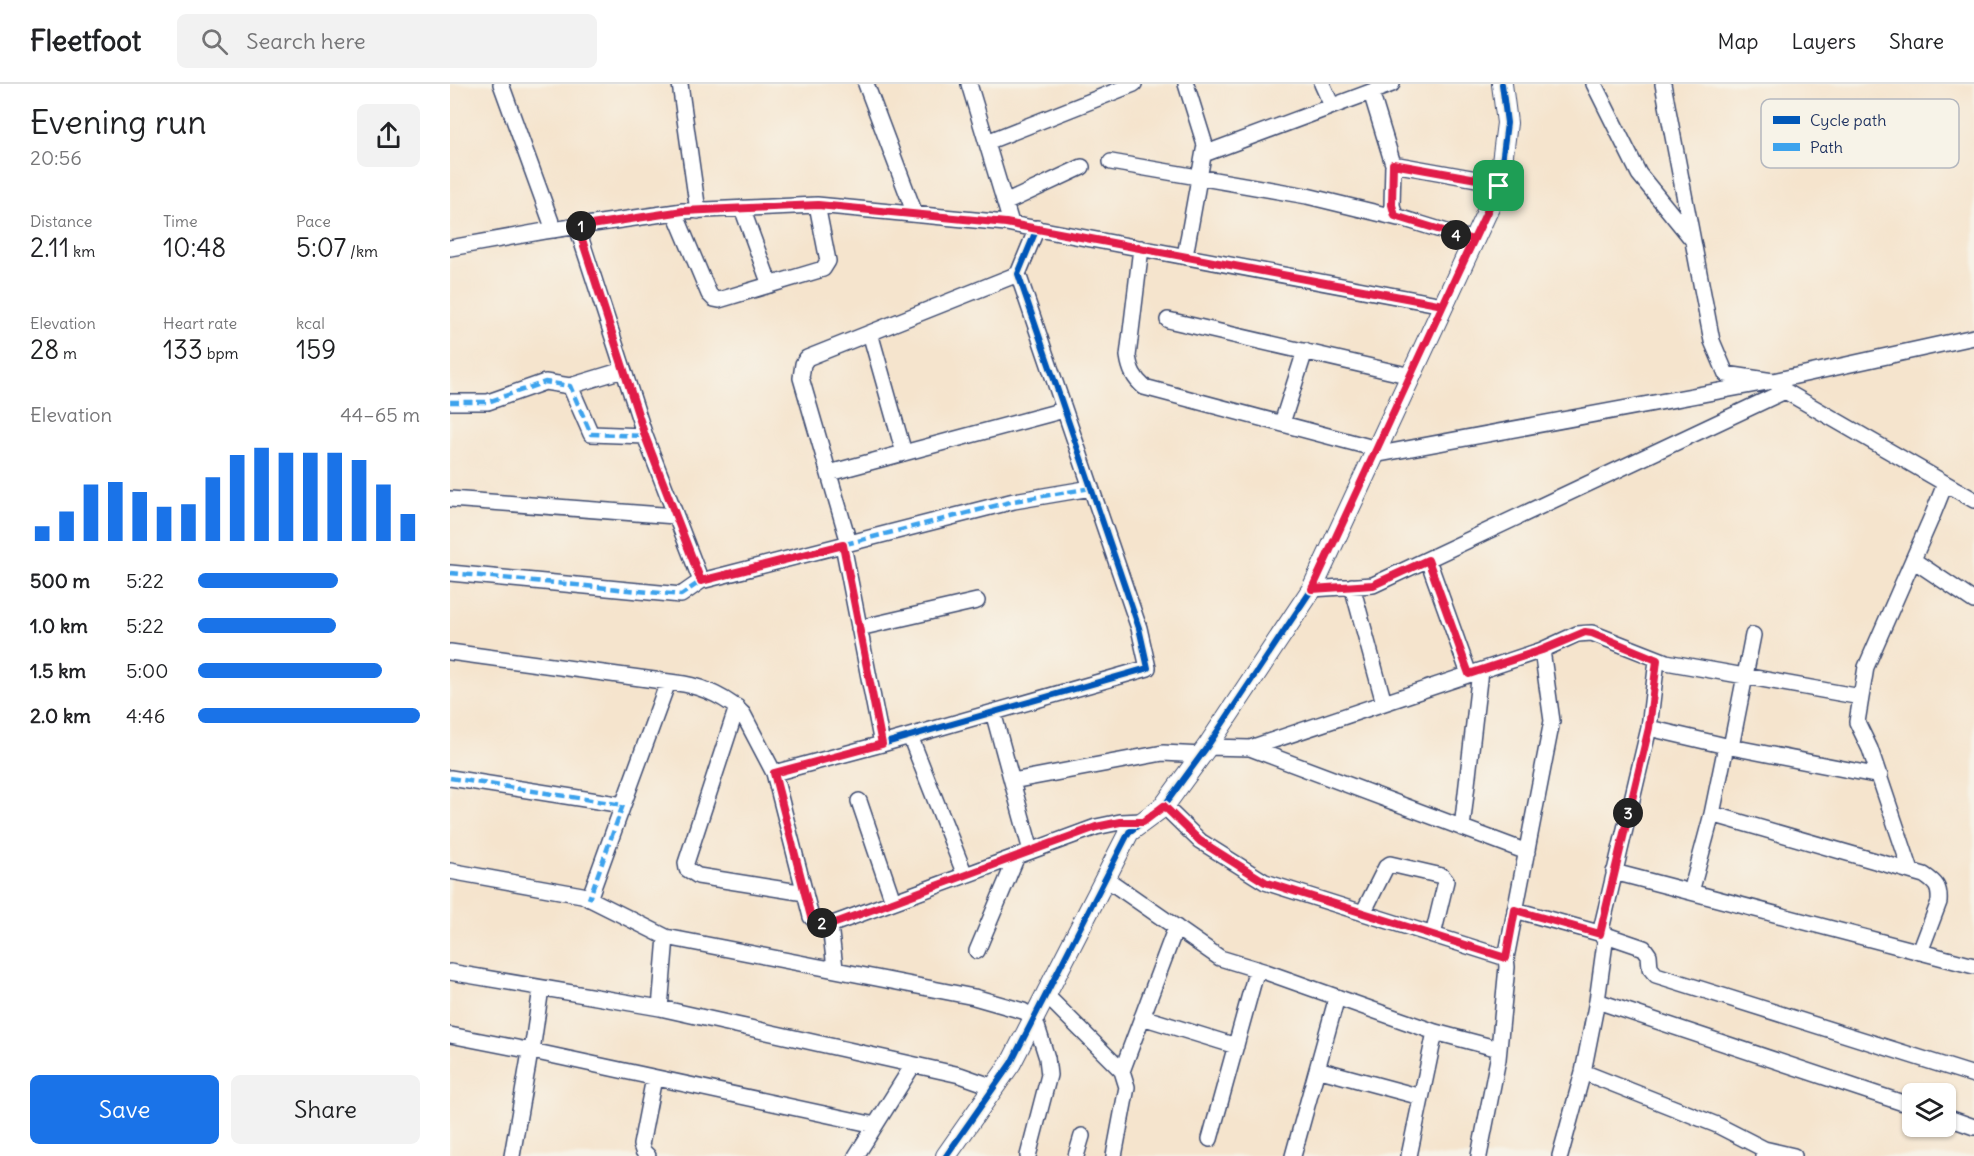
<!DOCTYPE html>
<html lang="en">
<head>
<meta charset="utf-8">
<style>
	body { margin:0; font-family:Delius,sans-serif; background:#f2f2f2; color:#202124; height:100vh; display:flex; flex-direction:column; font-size:22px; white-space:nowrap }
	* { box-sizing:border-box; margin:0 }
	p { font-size:20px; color:#757577 }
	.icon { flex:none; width:33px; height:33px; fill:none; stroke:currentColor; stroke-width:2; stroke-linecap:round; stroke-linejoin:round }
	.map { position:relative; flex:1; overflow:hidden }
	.side { display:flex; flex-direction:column; background:#fff; width:450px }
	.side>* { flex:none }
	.controls { position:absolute; left:1452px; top:999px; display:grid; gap:12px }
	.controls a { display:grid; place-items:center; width:54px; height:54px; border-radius:9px; background:#fff; box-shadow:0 2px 4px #0004; font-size:30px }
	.pin { position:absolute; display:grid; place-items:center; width:51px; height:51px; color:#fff; margin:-26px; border-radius:12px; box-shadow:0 3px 9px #0006 }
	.km { position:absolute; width:30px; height:30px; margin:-15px; border-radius:50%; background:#222; color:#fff; font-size:16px; line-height:30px; text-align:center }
	.round { display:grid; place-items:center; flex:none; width:63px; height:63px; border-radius:9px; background:#f2f2f2 }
	.head { display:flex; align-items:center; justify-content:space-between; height:102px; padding:0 30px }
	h1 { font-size:33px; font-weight:600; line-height:45px }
	.metrics { display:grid; grid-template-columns:repeat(3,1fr); gap:9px; height:102px; padding:6px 30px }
	.metrics div { display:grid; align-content:center }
	.metrics b { font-size:26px; font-weight:600 }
	.metrics small { font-size:16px; font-weight:400 }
	.metrics p { font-size:16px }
	.chart { height:168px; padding:12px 30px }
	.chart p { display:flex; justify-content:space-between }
	.chart svg { width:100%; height:108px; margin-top:6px; stroke:#1a73e8; stroke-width:6 }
	.action { display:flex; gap:12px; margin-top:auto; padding:12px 30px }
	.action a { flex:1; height:69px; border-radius:9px; background:#1a73e8; color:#fff; font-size:24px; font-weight:600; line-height:69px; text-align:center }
	.action a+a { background:#f2f2f2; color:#202124 }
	ul { padding:0 30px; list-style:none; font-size:20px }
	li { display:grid; grid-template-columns:96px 72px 1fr; align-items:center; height:45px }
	li i { height:15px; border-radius:8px; background:#1a73e8 }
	header { display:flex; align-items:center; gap:36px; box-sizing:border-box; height:84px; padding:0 30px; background:#fff; border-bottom:2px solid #e0e0e0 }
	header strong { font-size:28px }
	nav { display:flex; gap:33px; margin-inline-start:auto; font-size:21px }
	.search { width:420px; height:54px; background:#f2f2f2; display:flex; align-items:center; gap:15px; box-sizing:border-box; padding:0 21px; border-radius:9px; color:#757577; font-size:22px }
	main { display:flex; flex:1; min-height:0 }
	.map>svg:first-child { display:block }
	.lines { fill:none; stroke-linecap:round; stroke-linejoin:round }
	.minor-casing { stroke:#3c4a6f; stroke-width:18 }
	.tertiary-casing { stroke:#3c4a6f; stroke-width:22 }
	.minor { stroke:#fff; stroke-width:15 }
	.tertiary { stroke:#fff; stroke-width:20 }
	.quiet { stroke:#3da3ed; stroke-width:4.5; stroke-dasharray:9 4.5; stroke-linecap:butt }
	.cycleway-casing { stroke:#f7f3e8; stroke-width:10 }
	.cycleway { stroke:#0057b8; stroke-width:6 }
	.route-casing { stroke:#fff; stroke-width:12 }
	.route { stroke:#e11d48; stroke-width:8 }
	.key { fill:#f7f3e8; stroke:#b5b8bf; stroke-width:1.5 }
	.key-label { font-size:16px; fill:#1b2f5e }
</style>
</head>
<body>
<header>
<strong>Fleetfoot</strong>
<div class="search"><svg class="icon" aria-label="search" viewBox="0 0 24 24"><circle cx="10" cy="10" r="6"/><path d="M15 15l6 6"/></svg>Search here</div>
<nav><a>Map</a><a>Layers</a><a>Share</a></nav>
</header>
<main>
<section class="side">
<div class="head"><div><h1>Evening run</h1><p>20:56</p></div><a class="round"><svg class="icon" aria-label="share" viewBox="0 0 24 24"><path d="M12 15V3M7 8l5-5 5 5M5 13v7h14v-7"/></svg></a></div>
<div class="metrics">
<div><p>Distance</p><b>2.11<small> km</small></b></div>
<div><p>Time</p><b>10:48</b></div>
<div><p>Pace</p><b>5:07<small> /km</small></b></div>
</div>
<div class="metrics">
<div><p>Elevation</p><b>28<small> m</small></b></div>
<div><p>Heart rate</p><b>133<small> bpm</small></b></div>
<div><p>kcal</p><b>159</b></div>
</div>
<div class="chart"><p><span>Elevation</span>44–65 m</p>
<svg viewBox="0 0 160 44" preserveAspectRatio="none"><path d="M5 44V38M15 44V32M25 44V21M35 44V20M45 44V24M55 44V30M65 44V29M75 44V18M85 44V9M95 44V6M105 44V8M115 44V8M125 44V8M135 44V11M145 44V21M155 44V33"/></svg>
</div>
<ul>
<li><b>500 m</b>5:22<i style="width:63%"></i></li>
<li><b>1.0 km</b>5:22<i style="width:62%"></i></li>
<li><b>1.5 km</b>5:00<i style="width:83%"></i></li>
<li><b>2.0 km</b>4:46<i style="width:100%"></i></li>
</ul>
<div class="action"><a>Save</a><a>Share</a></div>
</section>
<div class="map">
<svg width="1524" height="1072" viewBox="0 0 1524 1072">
	<rect width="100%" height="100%" fill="#f7f3e8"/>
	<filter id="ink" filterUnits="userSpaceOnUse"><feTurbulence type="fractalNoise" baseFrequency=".0167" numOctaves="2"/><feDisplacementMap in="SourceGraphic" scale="12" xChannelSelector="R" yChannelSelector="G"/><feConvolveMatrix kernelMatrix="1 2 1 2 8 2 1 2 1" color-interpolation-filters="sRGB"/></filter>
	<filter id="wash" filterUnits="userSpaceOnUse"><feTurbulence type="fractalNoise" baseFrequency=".008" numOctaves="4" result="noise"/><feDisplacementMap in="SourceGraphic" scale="24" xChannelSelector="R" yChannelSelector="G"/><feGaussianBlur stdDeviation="1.35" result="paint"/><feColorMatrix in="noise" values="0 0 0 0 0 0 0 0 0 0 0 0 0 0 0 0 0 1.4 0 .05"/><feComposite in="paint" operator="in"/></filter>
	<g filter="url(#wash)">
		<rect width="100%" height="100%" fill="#f5e4cd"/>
	</g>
	<g filter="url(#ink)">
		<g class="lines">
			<defs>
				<path id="minor" d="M51,0l53,146
					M230,0l18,127
					M416,0l49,130
					M519,0l42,139
					M872,0l10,22
					M1144,0l45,90 52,64
					M1213,0l49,257 14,33 47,7 12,10 189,109
					M921,8l22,72 -1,41 3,11 78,24
					M537,58l147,-58
					M754,70l188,-70
					M661,78l196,34 91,22
					M943,80l106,19
					M555,119l77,-36
					M292,124l28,77
					M225,129l34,81 5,5 5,1 104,-31 5,-8 -11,-56
					M127,143l68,209 56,145
					M587,144l-19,46 121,354 9,40 -266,76 -108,29 37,144 5,5 14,3 266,-98 24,-5 23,-1
					M0,164l95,-17 138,-20 134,-6 189,18 437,82
					M691,164l-13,108c2,14 6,22 16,31l233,62
					M735,172l20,-111 -19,-61
					M718,236l243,56
					M420,249l34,120
					M120,302l53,-16
					M0,318h38l57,-20 25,4 21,48 54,2
					M832,339l23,-72
					M924,371l399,-74 201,-44
					M379,389l235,-63
					M0,415l225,17
					M399,459l-48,-165 2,-14 4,-6 211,-84
					M393,461l39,199
					M978,476l41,114
					M1463,476l61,41
					M0,489l231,22 20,-14 313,-80 77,-13
					M902,502l32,117
					M862,505l61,-4 412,-194
					M409,544l118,-27
					M1092,566l35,-16 15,-1 74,29 195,35
					M0,568l234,32c19,3 45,15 59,30l31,59
					M287,623l-51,156 1,6 11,7 107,17
					M543,628l38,139
					M1199,644l8,-68
					M460,652l55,139
					M1276,662l-14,68 212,61c12,8 16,12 15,27l-19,50
					M1281,663l22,-112
					M800,664l277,104
					M0,694l173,27 -34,94
					M562,697l151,-28 39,2
					M409,717l34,100
					M173,721l45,-123
					M714,722l36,35 65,41 241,76 46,-237 -10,-71 -292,98 -43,-1
					M1012,744l18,-157
					M0,787l132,24 84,42
					M1461,787l-41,-122 -13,-27 9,-55 67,-153 12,-30
					M1164,788l360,94
					M655,794l115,80 46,14 169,60 64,17
					M1241,808l21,-78
					M1065,826l91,25 38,13 5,7 1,13 6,7 318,100
					M913,829l23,-46 4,-3 52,12 4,5 -13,54
					M380,841l5,43
					M1150,850l49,-206 77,18 154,30
					M1156,851l-9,66 315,105
					M527,867l40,-95
					M0,888l210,36
					M596,911l76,76 54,-144
					M692,933l94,29
					M0,951l82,16 343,74
					M867,985l104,28
					M1133,988l14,-71
					M544,1003l-34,-12 -300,-67 6,-71 308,60 49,14 11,6 13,41 2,17 -21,81
					M1496,1033l28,10
					M760,1055l47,-170
					M62,1072l17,-98 3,-7 9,-63
					M198,1072l-5,-5 -2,-6 13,-67
					M406,1072l57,-91
					M626,1072l6,-20
					M664,1072l13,-69 -5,-16
					M843,1072l44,-159
					M959,1072l26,-124
					M1029,1072l19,-97 9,-92 -1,-9
					M1110,1072l23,-84 134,53 47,24
					M1313,1072l1,-7 30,7"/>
				<path id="tertiary" d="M496,1072l65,-93 118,-231 35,-26 43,-59 105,-158 187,-403 8,-63 -5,-39"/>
			</defs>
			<use href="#minor" class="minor-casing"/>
			<use href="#tertiary" class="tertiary-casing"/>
			<use href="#minor" class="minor"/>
			<use href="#tertiary" class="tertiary"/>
			<path class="quiet" d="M0,318h38l57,-20 25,4 21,48 54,2 56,145
				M0,489l231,22 20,-14 313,-80 77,-13
				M0,694l173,27 -34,94"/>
			<defs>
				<path id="cycleway" d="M587,144l-19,46 121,354 9,40 -266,76 -108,29 37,144 5,5 14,3 266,-98 24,-5 23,-1
					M496,1072l65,-93 118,-231 35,-26 43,-59 105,-158 187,-403 8,-63 -5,-39"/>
			</defs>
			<use href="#cycleway" class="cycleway-casing"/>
			<use href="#cycleway" class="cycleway"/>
		</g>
	</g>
	<g class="lines" filter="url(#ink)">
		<defs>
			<path id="route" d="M1049,102l-56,119 -437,-82 -188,-18 -135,6 -105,16 67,209 56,145 142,-36 39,199 -108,29 37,144 5,5 14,3 266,-98 24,-5h23l21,-16 36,35 65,41 241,76 9,-48 85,24 49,-206 8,-68 -65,-27 -7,-1 -43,18 -73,24 -41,-114 -55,25 -61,4 161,-349 -78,-24 -3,-11 1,-41 106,19v3"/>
		</defs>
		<use href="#route" class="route-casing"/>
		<use href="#route" class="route"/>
	</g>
	<rect x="1311" y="15" width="198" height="69" rx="9" class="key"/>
	<rect x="1323" y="32" width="27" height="8" fill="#0057b8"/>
	<rect x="1323" y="59" width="27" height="8" fill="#3da3ed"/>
	<g class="key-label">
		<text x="1360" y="42">Cycle path</text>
		<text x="1360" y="69">Path</text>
	</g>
</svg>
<div class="controls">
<a><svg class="icon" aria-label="layers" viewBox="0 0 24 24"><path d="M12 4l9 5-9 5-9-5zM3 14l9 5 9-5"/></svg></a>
</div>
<div class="pin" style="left:1049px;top:102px;background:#1e9e55"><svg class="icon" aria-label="arrive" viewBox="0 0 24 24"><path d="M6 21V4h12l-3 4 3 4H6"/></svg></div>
<b class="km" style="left:131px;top:142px">1</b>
<b class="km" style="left:372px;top:839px">2</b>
<b class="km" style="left:1178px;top:729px">3</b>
<b class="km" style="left:1006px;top:151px">4</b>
</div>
</main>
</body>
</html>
